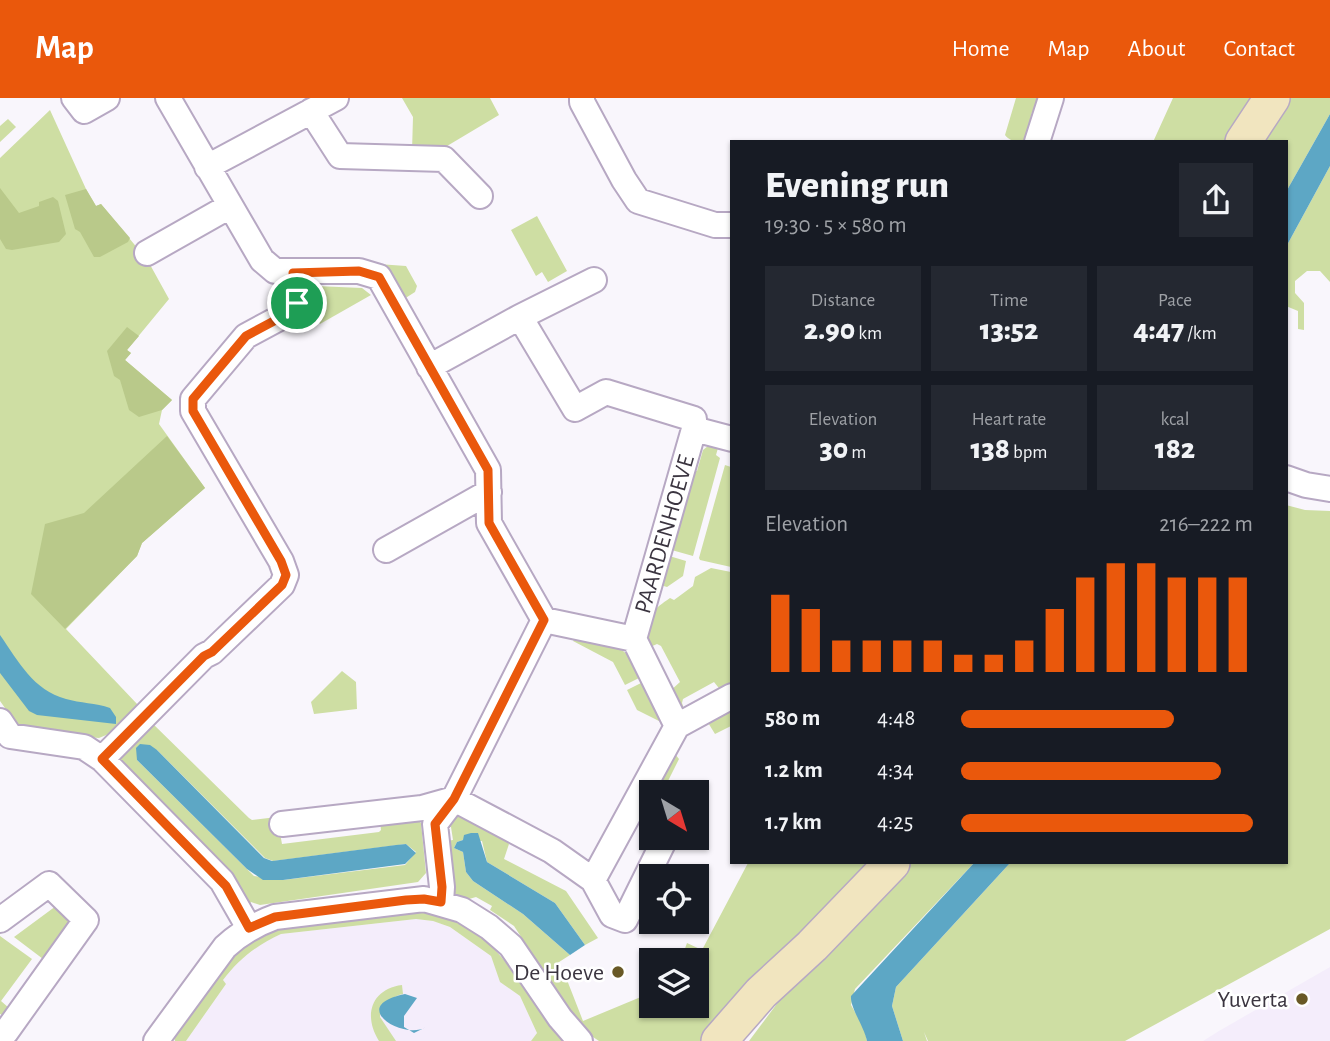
<!DOCTYPE html>
<html lang="en">
<head>
<meta charset="utf-8">
<style>
	body { margin:0; font-family:"Alegreya Sans",sans-serif; background:#242831; color:#f1f3f6; height:100vh; display:flex; flex-direction:column; font-size:26px; white-space:nowrap }
	* { box-sizing:border-box; margin:0 }
	p { font-size:23px; color:#9ea1a6 }
	.icon { flex:none; width:38px; height:38px; fill:none; stroke:currentColor; stroke-width:2; stroke-linecap:round; stroke-linejoin:round }
	.map { position:relative; flex:1; overflow:hidden }
	.panel { position:absolute; left:730px; top:42px; width:558px; height:724px; display:flex; flex-direction:column; background:#171b24; border-radius:0px; box-shadow:0 2px 5px #0004 }
	.panel>* { flex:none }
	.needle { width:46px; rotate:142deg }
	.buttons { position:absolute; left:639px; top:682px; display:grid; gap:14px }
	.buttons a { display:grid; place-items:center; width:70px; height:70px; border-radius:0px; background:#171b24; box-shadow:0 2px 5px #0004; font-size:35px }
	.pin { position:absolute; display:grid; place-items:center; width:60px; height:60px; color:#fff; margin:-30px; border:4px solid #fff; border-radius:50%; box-shadow:0 2px 7px #0007 }
	.round { display:grid; place-items:center; flex:none; width:74px; height:74px; border-radius:0px; background:#242831 }
	.overview { display:flex; align-items:center; justify-content:space-between; height:119px; padding:0 35px }
	h1 { font-size:38px; font-weight:800; line-height:52px }
	.stats { display:grid; grid-template-columns:repeat(3,1fr); gap:10px; height:119px; padding:7px 35px }
	.stats div { display:grid; align-content:center; border-radius:0px; background:#242831; text-align:center }
	.stats b { font-size:30px; font-weight:800 }
	.stats small { font-size:19px; font-weight:400 }
	.stats p { font-size:19px }
	.chart { height:196px; padding:14px 35px }
	.chart p { display:flex; justify-content:space-between }
	.chart svg { width:100%; height:126px; margin-top:7px; stroke:#ea580c; stroke-width:6 }
	ul { padding:0 35px; list-style:none; font-size:23px }
	li { display:grid; grid-template-columns:112px 84px 1fr; align-items:center; height:52px }
	li i { height:18px; border-radius:9px; background:#ea580c }
	header { display:flex; align-items:center; gap:42px; box-sizing:border-box; height:98px; padding:0 35px; background:#ea580c; color:#fff }
	header strong { font-size:33px }
	nav { display:flex; gap:38px; margin-inline-start:auto; font-size:24px }
	.map>svg:first-child { display:block }
	.built { fill:#f4edfb }
	.green { fill:#cedea3; fill-rule:evenodd }
	.forest { fill:#b9c98a }
	.water { fill:#5da7c5 }
	.lines { fill:none; stroke-linecap:round; stroke-linejoin:round }
	.street-casing { stroke:#b7a8c3; stroke-width:28 }
	.secondary-casing { stroke:#b7a8c3; stroke-width:38 }
	.street { stroke:#fff; stroke-width:24 }
	.secondary { stroke:#f1e5bf; stroke-width:35 }
	.route-casing { stroke:#fff; stroke-width:14 }
	.route { stroke:#ea580c; stroke-width:9 }
	.poi-dot { fill:#695926; stroke:#fff; stroke-width:2.5 }
	.labels { text-anchor:middle; stroke-width:5; stroke-linejoin:round; paint-order:stroke }
	.street-label { font-size:24px; fill:#3b3540; stroke:#fff }
	.poi-label { font-size:24px; fill:#3b3540; stroke:#fff; text-anchor:end }
</style>
</head>
<body>
<header>
<strong>Map</strong>
<nav><a>Home</a><a>Map</a><a>About</a><a>Contact</a></nav>
</header>
<div class="map">
<svg width="1330" height="943" viewBox="0 0 1330 943">
	<rect width="100%" height="100%" fill="#f9f6fc"/>
	<path class="built" d="M416,821l17,2 17,6 41,29 9,25 20,15 17,37 -6,8h-345l40,-57 -4,-3 12,-16 31,-24 16,-7z
		M1330,869v74h-127l16,-10z"/>
	<path class="green" d="M402,0h88l9,17 -62,37 -25,-1 1,-34z
		M1016,0h26l-4,14h-6l-3,12 5,2 -6,14c-8,3 -18,2 -23,-5z
		M1173,0h81l-26,44h-75z
		M1291,0h39v16l-44,78v-50h-26z
		M50,12l36,79 10,17 5,-2 47,57 21,38 -42,51 4,3 -6,7 47,40 -10,10 -3,14 46,64 -63,55 -5,13 -71,73 72,76 -27,28 -12,5 -73,-7 -11,-9 -15,-21v-543z
		M8,21l8,8 -16,15v-16z
		M1330,68v116l-10,-11h-13l-12,10v12l9,10v27l-6,-1v-18l-12,-5v-59z
		M537,118l30,55 -19,11 -6,-10 -6,4 -25,-46z
		M378,166l28,2 11,20 -2,6 -11,7z
		M316,188l46,2 9,7 -51,29 -9,-15 1,-19z
		M708,348l10,2 -2,7 4,3 -27,98 -25,-7 23,-79 6,1 6,-21z
		M725,367l6,2v100l-31,-7 -1,-2z
		M1286,407l19,5 25,1v418l-205,112h-197l-4,-9 3,9h-24l-11,-35 4,-19 114,-124h276z
		M666,457l20,6 -3,15 -16,11 -10,-3z
		M711,470l20,4v117l-9,3 -8,-10 -31,17 -1,4 4,12 -17,-23 11,-10 -19,-36 -4,-2 -9,4c-11,-26 2,-36 22,-50l4,2 19,-14 2,-9z
		M575,540c29,6 58,5 64,40l-14,7 -12,-23 -40,-21z
		M342,573l14,11 1,27 -43,5 -3,-12z
		M641,585l3,2 17,33v4l-24,-12 -10,-20z
		M731,608v20l-16,8 -8,-13z
		M151,624l98,96 3,2 25,-3 5,27 97,-12 2,-2 -1,-10h37l4,3 5,50 -8,9 -158,23 -9,-3 -3,4 -128,-140 -1,-10zM157,652l108,108 8,3 133,-17 10,8 -11,13 -122,15 -29,-4 -117,-116v-8z
		M668,654l7,2 4,5 -17,34h-11v16l-4,-1 -2,-10z
		M463,717l35,16 11,13 -5,15 62,32 32,47 -13,7 -30,-42 -68,-41 -5,-21 -19,-1 -6,2 -3,6 9,4 3,20 7,9 50,33 47,41 -14,9 11,16 16,41 65,-27 3,-4v16h45v-45h-29l7,-12 9,5 4,-11 15,7 46,-87h129l-144,137 -33,41h-101l-6,-4 -16,-14 -63,-97 -24,-16 2,-4 -16,-9 -14,4 -8,-6 -8,-54 7,-1 -2,-13h-5l8,-10z
		M905,765h69l-119,126 -4,16 13,23 3,13h-118l33,-44z
		M56,808l18,11 -27,45 -33,-25z
		M409,812c86,4 106,74 154,131h-32l6,-8 -17,-37 -20,-14 -9,-26 -41,-29 -17,-6 -17,-2 -135,15c-24,11 -42,25 -58,46l3,4 -40,57h-11l-2,-8c20,-27 47,-73 74,-92 32,-21 121,-26 162,-31z
		M0,838l32,23 -31,42 8,7 -4,8 -5,-2z
		M402,887l1,9c-11,2 -22,12 -23,23l16,24h-17c-16,-25 -8,-52 23,-56z"/>
	<path class="forest" d="M0,90l19,25 20,-7v-4l14,-5 5,4 8,33 -7,8 -47,8 -6,-1 -6,-10z
		M86,91l10,17 5,-2 29,34 -2,4 -28,15h-6l-14,-25 -5,-3 -10,-34z
		M127,229l12,9 -12,14 4,3 -6,7 47,40 -10,10 -23,7 -10,-7 -9,-30 -6,-4 -7,-25z
		M167,338l38,52 -63,55 -5,13 -72,73 -34,-35 14,-70 39,-11z"/>
	<path class="water" d="M1330,16v52l-44,81v-55z
		M0,537c19,27 33,55 66,64 14,4 30,4 44,9l6,9v7l-79,-9 -8,-4 -29,-38z
		M140,646l10,1 7,5 107,108 8,3 124,-16 10,-1 10,9 -11,11 -122,16h-20l-16,-11 -110,-109 -1,-12z
		M471,735h7l9,29 68,41 30,42 -15,10 -47,-41 -50,-33 -7,-9 -3,-20 -9,-4 3,-6 6,-2 1,-5z
		M974,765h36l-114,124 -4,19 11,35h-36c-3,-15 -17,-33 -16,-45z
		M405,896l12,4 -13,18v11l10,6 12,-6c-22,14 -80,-21 -21,-33z"/>
	<g class="lines">
		<defs>
			<path id="street" d="M74,0l10,13 23,-13
				M168,0l94,162 13,11h84l20,6 109,193 1,53 55,97 -90,179 -19,25 7,63 -1,15
				M582,0v4l42,78 14,21 77,24h17
				M311,13l29,45 104,3 36,37
				M1037,44l14,-44
				M207,69l129,-69
				M147,155l83,-47
				M520,219l74,-37
				M429,269l91,-50 55,92 31,-17 88,27v10
				M1286,380l20,7 24,4
				M386,452l103,-58
				M544,522l90,19 60,-210 38,10
				M634,541l43,87
				M0,623l10,15 74,11 18,12 120,122 27,47
				M102,661l102,-103 8,-4 70,-67 4,-10 -5,-14 -88,-150v-12l53,-63 41,-22 10,-11 -3,-30
				M282,726l140,-16 32,-9 98,52 41,29 84,-154 55,-30
				M593,782l19,35 13,5 38,-77 -4,-5
				M0,822l49,-36 37,36 -80,112
				M156,943l69,-94c15,-14 31,-23 50,-30l149,-18 38,11 27,17 22,19 49,72 20,23"/>
			<path id="secondary" d="M1243,44l29,-44
				M719,943l42,-48 51,-47 80,-83"/>
		</defs>
		<use href="#street" class="street-casing"/>
		<use href="#secondary" class="secondary-casing"/>
		<use href="#street" class="street"/>
		<use href="#secondary" class="secondary"/>
	</g>
	<g class="lines">
		<defs>
			<path id="route" d="M359,173l20,6 109,193 1,53 55,97 -90,179 -19,25 7,63 -1,15 -17,-3 -18,1 -131,17 -26,11 -23,-42 -124,-127 102,-103 8,-4 70,-67 4,-10 -5,-14 -88,-150v-12l53,-63 41,-22 10,-11 -4,-30z"/>
		</defs>
		<use href="#route" class="route-casing"/>
		<use href="#route" class="route"/>
	</g>
	<g class="poi-dot">
		<circle cx="618" cy="874" r="7"/>
		<circle cx="1302" cy="901" r="7"/>
	</g>
	<g class="labels">
		<g class="street-label">
			<text transform="translate(664 436) rotate(-74)" y="8">PAARDENHOEVE</text>
		</g>
		<g class="poi-label">
			<text x="604" y="882">De Hoeve</text>
			<text x="1288" y="909">Yuverta</text>
		</g>
	</g>
</svg>
<div class="buttons">
<a><svg class="needle" viewBox="-14 -14 28 28"><path d="M0-13l5 13h-10z" fill="#e53935"/><path d="M0 13l5-13h-10z" fill="#9ea1a6"/></svg></a>
<a><svg class="icon" aria-label="locate" viewBox="0 0 24 24"><circle cx="12" cy="12" r="6"/><path d="M12 2v4M12 18v4M2 12h4M18 12h4"/></svg></a>
<a><svg class="icon" aria-label="layers" viewBox="0 0 24 24"><path d="M12 4l9 5-9 5-9-5zM3 14l9 5 9-5"/></svg></a>
</div>
<div class="pin" style="left:297px;top:205px;background:#1e9e55"><svg class="icon" aria-label="arrive" viewBox="0 0 24 24"><path d="M6 21V4h12l-3 4 3 4H6"/></svg></div>
<section class="panel">
<div class="overview"><div><h1>Evening run</h1><p>19:30 · 5 × 580 m</p></div><a class="round"><svg class="icon" aria-label="share" viewBox="0 0 24 24"><path d="M12 15V3M7 8l5-5 5 5M5 13v7h14v-7"/></svg></a></div>
<div class="stats">
<div><p>Distance</p><b>2.90<small> km</small></b></div>
<div><p>Time</p><b>13:52</b></div>
<div><p>Pace</p><b>4:47<small> /km</small></b></div>
</div>
<div class="stats">
<div><p>Elevation</p><b>30<small> m</small></b></div>
<div><p>Heart rate</p><b>138<small> bpm</small></b></div>
<div><p>kcal</p><b>182</b></div>
</div>
<div class="chart"><p><span>Elevation</span>216–222 m</p>
<svg viewBox="0 0 160 44" preserveAspectRatio="none"><path d="M5 44V17M15 44V22M25 44V33M35 44V33M45 44V33M55 44V33M65 44V38M75 44V38M85 44V33M95 44V22M105 44V11M115 44V6M125 44V6M135 44V11M145 44V11M155 44V11"/></svg>
</div>
<ul>
<li><b>580 m</b>4:48<i style="width:73%"></i></li>
<li><b>1.2 km</b>4:34<i style="width:89%"></i></li>
<li><b>1.7 km</b>4:25<i style="width:100%"></i></li>
</ul>
</section>
</div>
</body>
</html>
